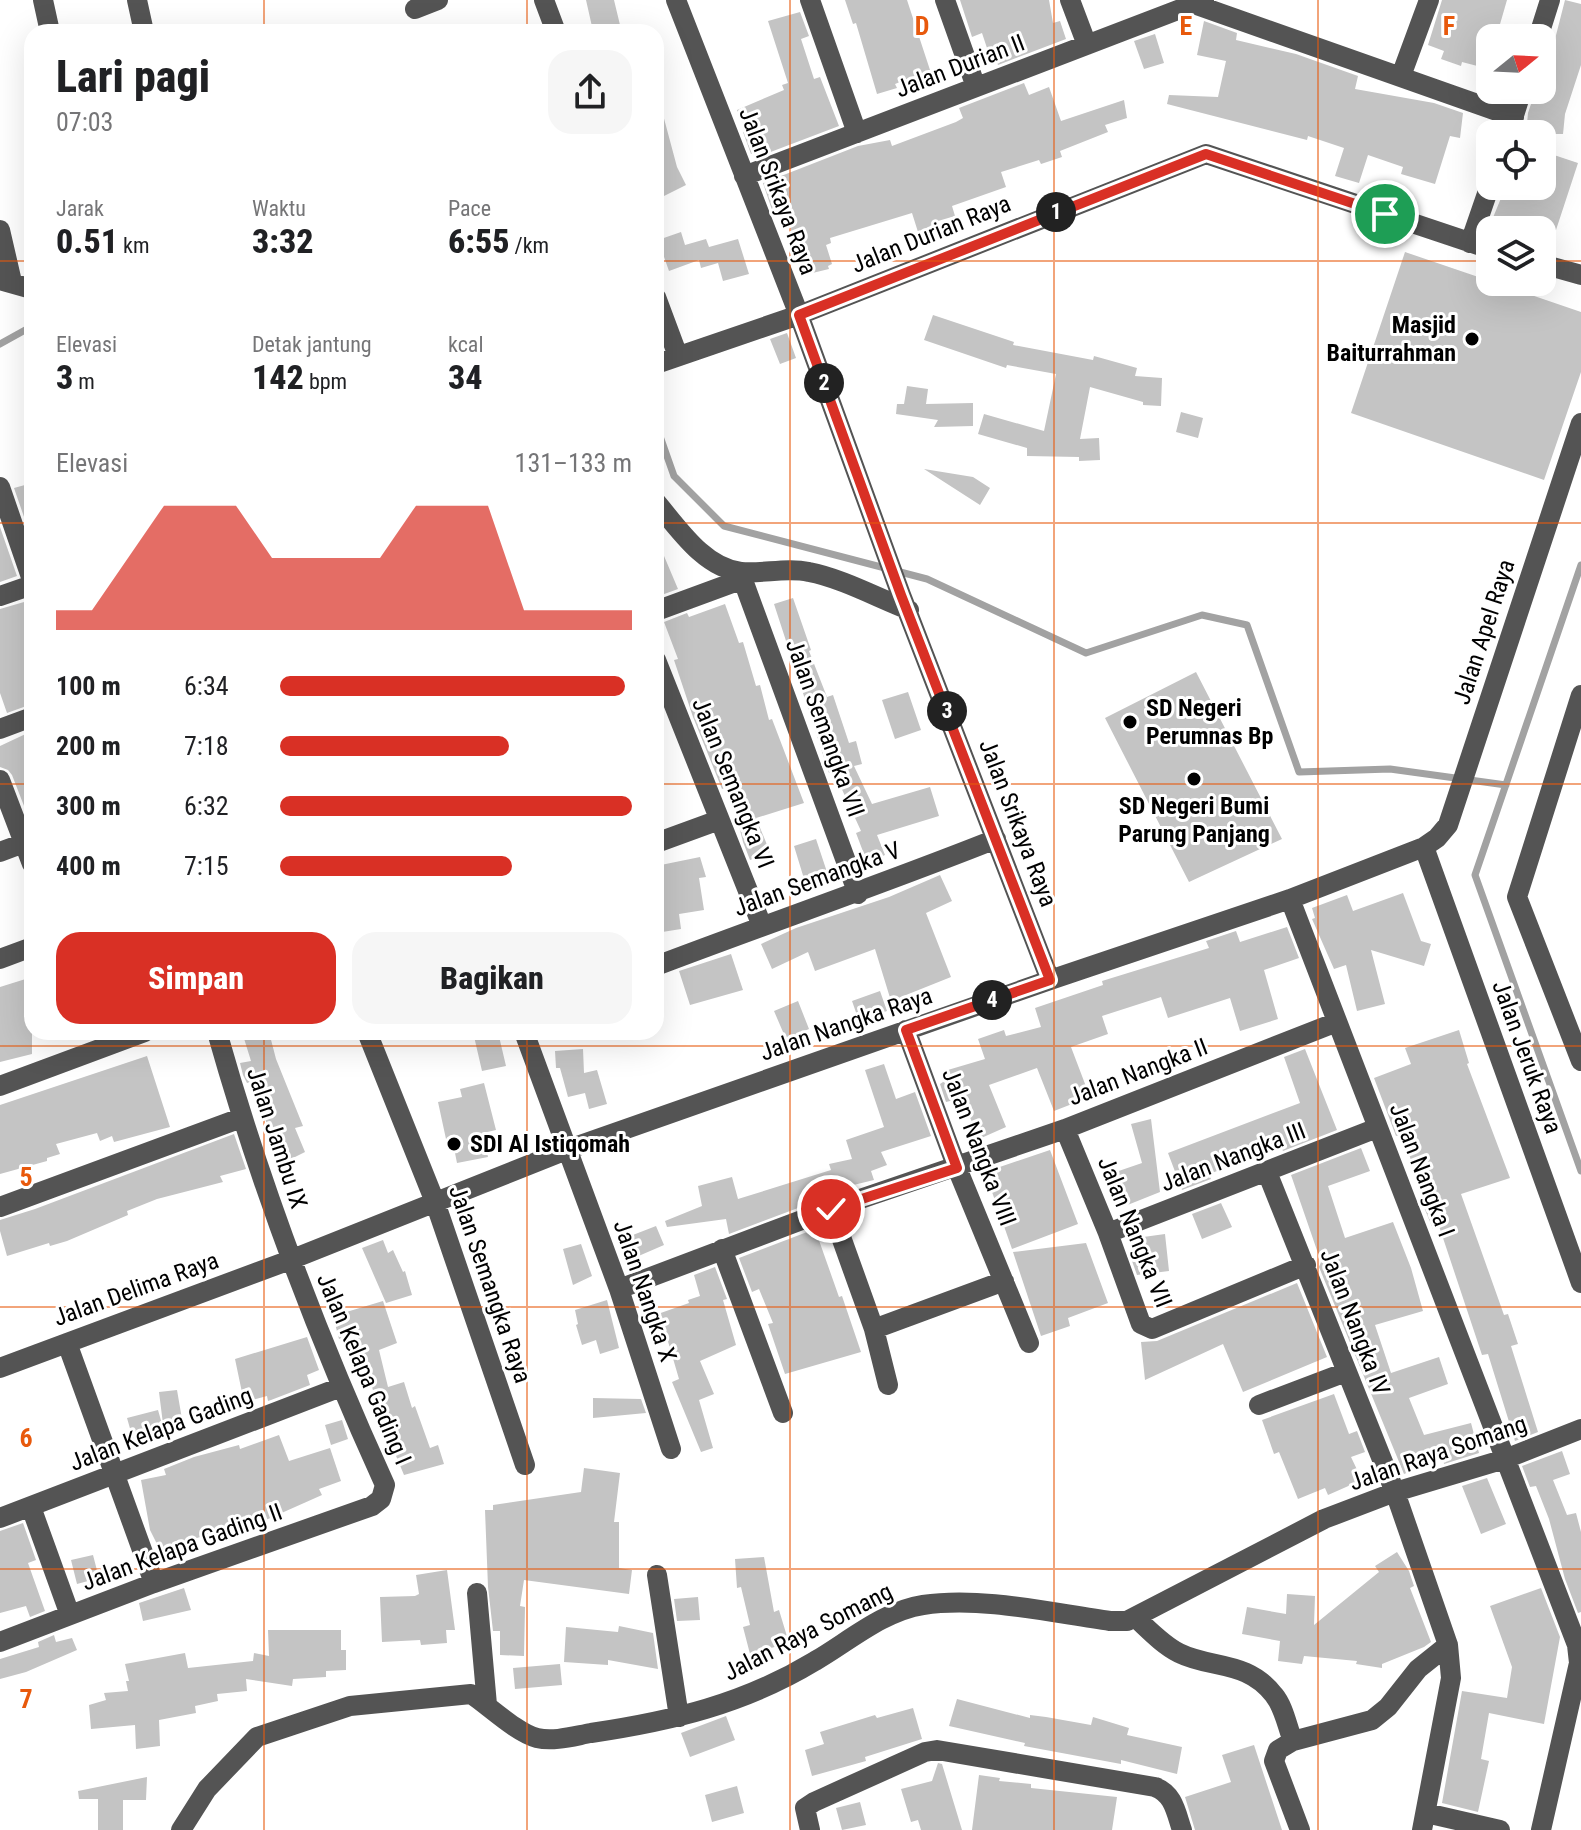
<!DOCTYPE html>
<html lang="id">
<head>
<meta charset="utf-8">
<style>
	body { margin:0; font-family:"Roboto Condensed",sans-serif; background:#f6f6f6; color:#202124; height:100vh; display:flex; flex-direction:column; font-size:30px; white-space:nowrap }
	* { box-sizing:border-box; margin:0 }
	p { font-size:26px; color:#757577 }
	.icon { flex:none; width:44px; height:44px; fill:none; stroke:currentColor; stroke-width:2; stroke-linecap:round; stroke-linejoin:round }
	.map { position:relative; flex:1; overflow:hidden }
	.side { position:absolute; left:24px; top:24px; width:640px; height:1016px; display:flex; flex-direction:column; background:#fff; border-radius:24px; box-shadow:0 8px 32px #0002 }
	.side>* { flex:none }
	.needle { width:52px; rotate:72deg }
	.fabs { position:absolute; left:1476px; top:24px; display:grid; gap:16px }
	.fabs a { display:grid; place-items:center; width:80px; height:80px; border-radius:16px; background:#fff; box-shadow:0 8px 32px #0002; font-size:40px }
	.pin { position:absolute; display:grid; place-items:center; width:68px; height:68px; color:#fff; margin:-34px; border:4px solid #fff; border-radius:50%; box-shadow:0 2px 8px #0007 }
	.km { position:absolute; width:40px; height:40px; margin:-20px; border-radius:50%; background:#222; color:#fff; font-size:22px; line-height:40px; text-align:center }
	.round { display:grid; place-items:center; flex:none; width:84px; height:84px; border-radius:24px; background:#f6f6f6 }
	.overview { display:flex; align-items:center; justify-content:space-between; height:136px; padding:0 32px }
	h1 { font-size:44px; font-weight:800; line-height:60px }
	.stats { display:grid; grid-template-columns:repeat(3,1fr); gap:12px; height:136px; padding:8px 32px }
	.stats div { display:grid; align-content:center }
	.stats b { font-size:34px; font-weight:800 }
	.stats small { font-size:22px; font-weight:400 }
	.stats p { font-size:22px }
	.chart { height:224px; padding:16px 32px }
	.chart p { display:flex; justify-content:space-between }
	.chart svg { width:100%; height:144px; margin-top:8px; fill:#d93025; opacity:.7 }
	.cta { display:flex; gap:16px; margin-top:auto; padding:16px 32px }
	.cta a { flex:1; height:92px; border-radius:24px; background:#d93025; color:#fff; font-size:32px; font-weight:800; line-height:92px; text-align:center }
	.cta a+a { background:#f6f6f6; color:#202124 }
	ul { padding:0 32px; list-style:none; font-size:26px }
	li { display:grid; grid-template-columns:128px 96px 1fr; align-items:center; height:60px }
	li i { height:20px; border-radius:10px; background:#d93025 }
	.map>svg:first-child { display:block }
	.lines { fill:none; stroke-linecap:round; stroke-linejoin:round }
	.stream { stroke:#a2a2a2; stroke-width:7 }
	.building { fill:#c4c4c4 }
	.minor { stroke:#545454; stroke-width:20 }
	.route-casing { stroke:#fff; stroke-width:16 }
	.route { stroke:#d93025; stroke-width:10 }
	.grid { fill:none; stroke:#e8590c; stroke-width:2; stroke-opacity:0.55 }
	.poi-dot { fill:#000; stroke:#fff; stroke-width:3 }
	.labels { text-anchor:middle; stroke-width:6; stroke-linejoin:round; paint-order:stroke }
	.street-label { font-size:24px; fill:#000; stroke:#fff }
	.poi-label { font-size:24px; font-weight:bold; fill:#000; stroke:#fff; text-anchor:start }
	.grid-label { font-size:26px; text-anchor:middle; font-weight:bold; fill:#e8590c; stroke:#fff; stroke-width:6; stroke-linejoin:round; paint-order:stroke }
</style>
</head>
<body>
<div class="map">
<svg width="1581" height="1830" viewBox="0 0 1581 1830">
	<rect width="100%" height="100%" fill="#fff"/>
	<g class="lines">
		<path class="stream" d="M0,344l27,-15h5
			M656,425l18,51 50,50 203,53 159,74 116,-38 45,10 52,147 91,-3 116,16
			M1581,565l-106,310 106,296"/>
	</g>
	<path class="building" d="M586,0h28l6,25 -27,6z
		M845,0h62l23,70 -35,14 2,4 -20,6 -21,-71 -3,1z
		M960,0h89l4,23 7,-2 6,18 -68,26 -6,-15 -4,1 -6,-18 -10,4z
		M1442,0h65l-11,38h-6l-5,30 -23,-6 -1,4 -20,-7 3,-8 -16,-6z
		M1565,0l16,4v61l-16,49 -2,20h-37l2,-21 5,-15h5l4,-8z
		M800,12l9,24 -8,3 13,40 6,-2 19,49 -84,32 -2,-5 -2,1 -8,-22 3,-1 -9,-21 47,-20 -2,-5 6,-2 -20,-62z
		M1204,21l33,12 -1,7 60,14 62,22 -3,13 79,14 29,10 -3,25 -10,-2 -15,48 -34,-10 2,-7 -35,-12 -9,28 -24,-7 9,-28 -36,-12 -1,4 -140,-36 2,-9 49,2 8,-36 -29,-6z
		M1155,34l9,29 -20,6 -10,-28z
		M1024,83l5,12 20,-8 12,34 63,-21 3,18 -22,7 3,7 -48,19 2,6 -21,7 -2,-4 -38,12 5,15 -54,19 3,10 -17,5 1,5 -21,6 -6,-19 -82,25 1,5 -5,2 6,19 -4,2 1,3 -29,7 -13,-67 -14,4 -10,-30 95,-37 32,-6 2,6 64,-24 7,-4 -4,-10z
		M662,111l15,56 9,18 -30,15v-88z
		M1542,151l36,12 -22,67h-39l-25,-10 14,-34h36z
		M681,232l4,13 21,-6 3,8 29,-8 11,35 -26,7 -5,-18 -17,5 -2,-8 -30,11 -11,-31z
		M1405,252l176,60v60l-37,108 -193,-67z
		M933,315l81,27 -1,3 80,15 1,-4 43,12 -2,8 27,2 -1,28 -18,-1v-3l-53,-15 -10,52 19,-1 1,22 -21,1v-4l-52,-1v-8l-49,-14 6,-20 60,17 12,-57 -49,-9 -1,3 -82,-28z
		M787,333l9,25 -16,6 -10,-25z
		M907,386l21,3 -2,15 47,-1v23l-39,1 4,-7 -42,-6 1,-10h7z
		M1181,412l22,6 -5,20 -22,-6z
		M924,469l49,8 17,11 -10,17z
		M32,483v57l-18,-52z
		M0,527l17,49 -17,6z
		M656,537l22,52 -22,8z
		M793,598l18,52 -2,1 18,46 6,-2 16,48 7,-2 6,23 -8,2 18,38 58,-17 9,29 -62,19 8,20 -18,7 -11,-29 5,-2 -27,-59 -5,1 -55,-169z
		M24,602h8v102l-25,9 -7,-20v-84z
		M725,604l14,39 4,-1 13,44 4,-1 9,35 3,-1 32,84 -48,15 14,34 -20,8 -7,-18 -14,-56 -7,3 -29,-72 -19,-57 4,-1 -14,-37 23,-9 2,4z
		M1196,672l86,167 -93,43 -84,-164z
		M908,692l13,38 -26,9 -13,-39z
		M32,731v93h-1l-19,-49 -4,-5 -8,-3v-21z
		M816,839l12,36 -23,7 -11,-36z
		M700,857l6,20 -7,1 5,32 -25,4 2,15 -25,4v-67z
		M940,875l12,26 -26,12 25,64 -60,24 -16,-52 -60,22 -7,-19 -36,17 -11,-25 35,-16 93,-31z
		M1403,893l18,48 10,3 -7,22 -53,-16 14,54 -28,7 -11,-46 -12,4 -22,-50 3,-1 -3,-10 35,-13 6,16z
		M1287,927l12,31 -35,12 14,49 -38,12 -10,-33 -62,20 -7,-21 -59,19 6,18 -37,13 19,50 -36,14 -17,-43 -48,17 17,42 -27,12 -17,-41 -16,4 -6,-18 3,-2 -2,-10 44,-13 -7,-20 26,-9 2,6 35,-9 -6,-19 68,-23 -1,-4 107,-33 -3,-7 30,-10 4,11z
		M731,954l12,36 -53,15 -11,-34z
		M32,977v77l-32,8v-75z
		M880,991l7,20 -28,10 -7,-20z
		M798,1001l11,28 -23,10 -12,-28z
		M1459,1030l10,33 -2,1 43,114 -49,16 43,121 4,-1 10,30 -7,2 27,86 -23,9 -27,-87 -6,1 -43,-129 -6,3 -10,-24 3,-1 -24,-70 -6,2 -22,-58 37,-14 -6,-16z
		M242,1032h27l7,27 27,67 -8,2 10,24 -22,11 -33,-81 -3,1 -4,-8 -3,-12 11,-2z
		M473,1032h25l8,34 -24,5z
		M583,1049l1,24 13,-3 10,34 -18,5 -4,-16 -17,4 -8,-29h-4l-1,-17z
		M1305,1049l32,81 -54,21 -2,-4 -72,27 2,5 -29,11 -14,-37 132,-50 -16,-46z
		M147,1056l23,71 -56,15 -2,-6 -12,5 -3,-8 -41,11 4,10 -13,4v3l-47,13v-69z
		M884,1064l12,35 19,-7 16,44 -50,16 6,13 -16,6 3,9 -62,15 2,6 -8,4 -77,29 -3,-15 -59,8 -2,-6 37,-15 -4,-20 34,-9 6,22 93,-29 -2,-6 23,-5 -6,-19 38,-13 -19,-57z
		M484,1083l12,47 -13,3 5,24 -31,6 -5,-25 -6,1 -8,-37 24,-5 -2,-8z
		M1151,1119l9,73 -40,16 -13,-33 35,-12 -11,-39z
		M234,1134l12,35 -26,7 3,6 -66,17 -30,12 1,4 -61,26 -17,5 -1,-3 -42,13 -7,-25v-11l35,-11z
		M1361,1148l9,23 -42,15 17,52 48,-16 18,46 12,43 -48,14 16,48 48,-16 9,27 -39,14 15,37 47,-12 8,30 -35,11 -1,-6 -39,16 -85,-207 2,-5 -30,-87z
		M1050,1150l28,74 -66,25 -27,-77z
		M1221,1203l11,24 -30,12 -10,-25z
		M656,1226l8,19 -37,16 -7,-21z
		M815,1229l24,68 3,-1 19,56 -76,22 -17,-50 5,-1 -14,-34 -7,3 -13,-34z
		M1165,1234l4,37 -32,4 -5,-14 -3,-22z
		M383,1240l5,13 5,-3 10,22 2,-1 7,24 -26,8 -24,-55z
		M1086,1243l22,60 -40,15 2,8 -29,10 -28,-84z
		M581,1244l11,32 -19,9 -10,-36z
		M715,1267l12,32 -4,1 13,45 -36,16 14,33 -15,6 14,48 -12,4 -29,-70 7,-3 -12,-41 -4,1 -8,-24 34,-12 -1,-3 12,-4 -6,-21z
		M1297,1283l30,74 -84,35 -20,-48 -78,36 -4,-38 16,-1z
		M607,1300l12,48 -19,6 -4,-14 -14,5 -6,-20 2,-1 -3,-14z
		M383,1301l14,42 -18,7 9,37 16,-5 8,26 3,-2 15,42 8,-3 6,19 -40,11 -15,-36 -12,-42h-2l-19,-64 -17,6 -6,-23z
		M307,1337l12,33 -12,5 3,10 -39,15 -3,1 -1,-5 -23,6 -9,-43z
		M177,1390l5,29 -19,5 -4,-32z
		M1334,1394l15,40 8,-3 8,21 -14,5 11,23 -34,15 -3,-7 -27,11 -19,-47 -5,2 -12,-34z
		M593,1398l48,1 5,14 -53,5z
		M158,1410l6,21 -31,8 -6,-21z
		M342,1420l6,19 -17,6 -6,-20z
		M279,1435l10,26 41,-13 11,33 -22,8 3,6 -88,39 -3,-7 -71,23 -10,-20 -9,-50 25,-5 -2,-6 30,-12 45,-12 1,4z
		M1562,1451l8,23 -17,6 14,35 9,-2 5,19v80l-3,1 -13,-34 -16,-60 -13,-33 -6,1 -8,-21z
		M584,1468l36,5 -6,49h5v46l13,2 -3,24 -105,-14 -4,26 5,1 -1,49 -24,-1v-24h-7l-5,-44 -3,-77h8v-5l88,-13z
		M1487,1478l19,46 -25,10 -19,-48z
		M23,1523l13,37 -8,3 17,48 -15,6 -4,-11 -26,7v-82z
		M1397,1552l12,19 5,15 -4,2 21,54 -7,5 -42,17v4l-26,-4 1,-3 -53,-5 -2,8 -24,-3 2,-20 -38,-7 5,-27 39,7 1,-20 28,2 -1,29 65,-53 -4,-6z
		M93,1555l6,23 -22,6 -6,-24z
		M764,1557l10,55 5,-2 10,33 -39,11 -7,-27 7,-2 -9,-38 -4,1 -2,-29z
		M447,1570l8,60h-9l1,13 -26,2 -1,-5 -38,2 -2,-45 35,-1 4,-2 -3,-19z
		M184,1588l7,22 -48,11 -4,-18z
		M1541,1588l19,49 -16,87 -55,-11 -8,46 8,2 -11,51 -36,-9 20,-112 45,7 5,-31 -22,-61z
		M698,1597l2,23 -23,1 -3,-22z
		M619,1626l34,7 5,36 -50,-9v5l-44,-3 2,-35 52,5z
		M268,1630h73v20h5v20l-20,1v6l-33,2 -1,7 -46,-7 1,12 -30,3 1,7 -23,5 1,7 -37,7 1,26 -24,3 -1,-24 -44,4 -2,-24 17,-5 -2,-7 24,-2 -2,-10h3l-4,-17 60,-11 3,15 65,-7 1,-8 15,3z
		M54,1635l2,7 16,-4 5,12 -51,22 -26,7v-20l39,-12 -1,-5z
		M560,1664l2,21 -47,4 -2,-21z
		M957,1699l73,19v-3l16,2 45,8 2,-8 36,11 -2,7 55,12 -5,27 -56,-14v4l-97,-18 1,-3 -76,-17z
		M913,1708l9,31 -57,18 1,4 -54,15 -7,-26 19,-6 -4,-12 55,-17 2,3z
		M726,1716l9,24 -45,17 -9,-24z
		M1254,1745l28,85h-87l-10,-33 46,-15 -9,-27z
		M938,1763l4,1 20,66h-41l-3,-10 -7,2 -10,-33 31,-8z
		M979,1775l21,3 -1,3 32,3v4l86,9 -5,33h-140z
		M147,1777l-1,23h-23v30h-25v-31h-19l-1,-8z
		M737,1786l7,27 -32,9 -7,-27z
		M860,1802l6,23 -24,5 -6,-22z"/>
	<g class="lines">
		<path class="minor" d="M43,0l7,32
			M137,0l7,32
			M544,0l12,32
			M676,0l123,315 102,280 149,385
			M810,0l47,133
			M945,0l31,87
			M1070,0l17,45
			M1193,0l1,4 320,113
			M415,9l23,-9
			M1538,38l12,-38
			M1401,76l28,-76
			M1508,134l14,-44
			M744,176l460,-176
			M0,230l12,52
			M1470,243l20,-58
			M1542,264l39,11
			M0,280l32,9
			M656,297l22,59
			M656,364l143,-49 407,-161 284,95
			M0,487l32,93
			M656,502c22,26 48,66 85,70 23,2 45,-5 68,0 32,6 69,26 100,38
			M740,572l118,322
			M0,596l32,-11
			M656,611l87,-32
			M656,660l106,266
			M1581,695l-64,202 64,164
			M0,729l32,-12
			M0,780l32,84
			M656,843l63,-23
			M1424,847l157,436
			M0,852l24,-9
			M1290,899l287,746 2,18 -38,167
			M0,959l32,-12
			M656,966c113,-43 227,-82 340,-127
			M906,1030l51,138 72,175
			M367,1032l68,170 90,263
			M524,1032l95,257 52,160
			M0,1086l145,-54
			M1065,1129l43,104 33,91 11,5 154,-64
			M1267,1172l128,320 53,153 3,33 -29,152
			M0,1207l241,-89
			M831,1209l43,120 14,56
			M1108,1233l269,-105
			M722,1249l61,164
			M619,1289l212,-80 234,-80 272,-107
			M874,1329l130,-48
			M67,1343l87,240
			M0,1368l290,-108 279,-111 481,-169 240,-81 134,-52 13,-9 11,-13 133,-402
			M1259,1405l87,-33
			M31,1507l39,108
			M0,1518l341,-131
			M657,1575l22,142
			M477,1593l10,112
			M1136,1618c13,12 27,27 43,35 32,16 68,7 95,42 10,12 13,31 19,46
			M0,1642l154,-59 218,-77 9,-7 4,-14c-67,-147 -124,-297 -168,-453
			M1426,1813l74,17
			M181,1830l26,-41 50,-52 93,-31 121,-12c18,12 46,39 66,44 17,4 37,-2 54,-5 81,-12 153,-29 224,-72 33,-19 68,-50 108,-56 58,-9 129,8 187,16h17l197,-102 71,-27 110,-33 76,-30
			M810,1830l-5,-22 9,-6 111,-50 12,-2 218,37c19,7 21,26 27,43
			M1300,1830l-26,-69 4,-11 15,-9 79,-21 16,-13 30,-38 30,-24"/>
	</g>
	<g class="lines">
		<defs>
			<path id="route" d="M831,1209l126,-41 -51,-138 144,-50 -149,-385 -102,-280 407,-161 179,60"/>
		</defs>
		<use href="#route" class="route-casing"/>
		<use href="#route" class="route"/>
	</g>
	<path class="grid" d="M264,0v32M527,0v32M790,0v1830M1054,0v1830M1318,0v1830M0,261h32M656,261h834M1542,261h39M0,523h32M656,523h925M0,784h32M656,784h925M264,1032v798M527,1032v798M0,1046h1581M0,1307h1581M0,1569h1581"/>
	<g class="poi-dot">
		<circle cx="1472" cy="339" r="8"/>
		<circle cx="1130" cy="722" r="8"/>
		<circle cx="1194" cy="779" r="8"/>
		<circle cx="454" cy="1144" r="8"/>
	</g>
	<g class="labels">
		<g class="street-label">
			<text transform="translate(960 66) rotate(-21)" y="8">Jalan Durian II</text>
			<text transform="translate(778 191) rotate(69)" y="8">Jalan Srikaya Raya</text>
			<text transform="translate(931 234) rotate(-22)" y="8">Jalan Durian Raya</text>
			<text transform="translate(1484 632) rotate(-72)" y="8">Jalan Apel Raya</text>
			<text transform="translate(825 728) rotate(70)" y="8">Jalan Semangka VII</text>
			<text transform="translate(733 783) rotate(68)" y="8">Jalan Semangka VI</text>
			<text transform="translate(1018 823) rotate(69)" y="8">Jalan Srikaya Raya</text>
			<text transform="translate(817 879) rotate(-20)" y="8">Jalan Semangka V</text>
			<text transform="translate(846 1024) rotate(-19)" y="8">Jalan Nangka Raya</text>
			<text transform="translate(1527 1057) rotate(70)" y="8">Jalan Jeruk Raya</text>
			<text transform="translate(1138 1072) rotate(-21)" y="8">Jalan Nangka II</text>
			<text transform="translate(277 1138) rotate(72)" y="8">Jalan Jambu IX</text>
			<text transform="translate(979 1147) rotate(69)" y="8">Jalan Nangka VIII</text>
			<text transform="translate(1233 1157) rotate(-21)" y="8">Jalan Nangka III</text>
			<text transform="translate(1422 1170) rotate(69)" y="8">Jalan Nangka I</text>
			<text transform="translate(1135 1232) rotate(68)" y="8">Jalan Nangka VII</text>
			<text transform="translate(490 1284) rotate(71)" y="8">Jalan Semangka Raya</text>
			<text transform="translate(136 1289) rotate(-20)" y="8">Jalan Delima Raya</text>
			<text transform="translate(645 1291) rotate(71)" y="8">Jalan Nangka X</text>
			<text transform="translate(1355 1322) rotate(69)" y="8">Jalan Nangka IV</text>
			<text transform="translate(364 1369) rotate(67)" y="8">Jalan Kelapa Gading I</text>
			<text transform="translate(161 1429) rotate(-21)" y="8">Jalan Kelapa Gading</text>
			<text transform="translate(1438 1453) rotate(-19)" y="8">Jalan Raya Somang</text>
			<text transform="translate(182 1547) rotate(-20)" y="8">Jalan Kelapa Gading II</text>
			<text transform="translate(808 1632) rotate(-27)" y="8">Jalan Raya Somang</text>
		</g>
		<g class="poi-label">
			<text x="1456" y="333" text-anchor="end">Masjid<tspan x="1456" dy="28">Baiturrahman</tspan></text>
			<text x="1146" y="716">SD Negeri<tspan x="1146" dy="28">Perumnas Bp</tspan></text>
			<text x="1194" y="814" text-anchor="middle">SD Negeri Bumi<tspan x="1194" dy="28">Parung Panjang</tspan></text>
			<text x="470" y="1152">SDI Al Istiqomah</text>
		</g>
	</g>
	<g class="grid-label">
		<text x="922" y="35">D</text>
		<text x="1186" y="35">E</text>
		<text x="1449" y="35">F</text>
		<text x="26" y="1186">5</text>
		<text x="26" y="1447">6</text>
		<text x="26" y="1708">7</text>
	</g>
</svg>
<div class="fabs">
<a><svg class="needle" viewBox="-14 -14 28 28"><path d="M0-13l5 13h-10z" fill="#e53935"/><path d="M0 13l5-13h-10z" fill="#757577"/></svg></a>
<a><svg class="icon" aria-label="locate" viewBox="0 0 24 24"><circle cx="12" cy="12" r="6"/><path d="M12 2v4M12 18v4M2 12h4M18 12h4"/></svg></a>
<a><svg class="icon" aria-label="layers" viewBox="0 0 24 24"><path d="M12 4l9 5-9 5-9-5zM3 14l9 5 9-5"/></svg></a>
</div>
<div class="pin" style="left:1385px;top:214px;background:#1e9e55"><svg class="icon" aria-label="arrive" viewBox="0 0 24 24"><path d="M6 21V4h12l-3 4 3 4H6"/></svg></div>
<div class="pin" style="left:831px;top:1209px;background:#d93025"><svg class="icon" aria-label="check" viewBox="0 0 24 24"><path d="M5 12l5 5 9-10"/></svg></div>
<b class="km" style="left:1056px;top:212px">1</b>
<b class="km" style="left:824px;top:383px">2</b>
<b class="km" style="left:947px;top:711px">3</b>
<b class="km" style="left:992px;top:1000px">4</b>
<section class="side">
<div class="overview"><div><h1>Lari pagi</h1><p>07:03</p></div><a class="round"><svg class="icon" aria-label="share" viewBox="0 0 24 24"><path d="M12 15V3M7 8l5-5 5 5M5 13v7h14v-7"/></svg></a></div>
<div class="stats">
<div><p>Jarak</p><b>0.51<small> km</small></b></div>
<div><p>Waktu</p><b>3:32</b></div>
<div><p>Pace</p><b>6:55<small> /km</small></b></div>
</div>
<div class="stats">
<div><p>Elevasi</p><b>3<small> m</small></b></div>
<div><p>Detak jantung</p><b>142<small> bpm</small></b></div>
<div><p>kcal</p><b>34</b></div>
</div>
<div class="chart"><p><span>Elevasi</span>131–133 m</p>
<svg viewBox="0 0 160 44" preserveAspectRatio="none"><path d="M0 44V38L10 38L20 22L30 6L40 6L50 6L60 22L70 22L80 22L90 22L100 6L110 6L120 6L130 38L140 38L150 38L160 38V44z"/></svg>
</div>
<ul>
<li><b>100 m</b>6:34<i style="width:98%"></i></li>
<li><b>200 m</b>7:18<i style="width:65%"></i></li>
<li><b>300 m</b>6:32<i style="width:100%"></i></li>
<li><b>400 m</b>7:15<i style="width:66%"></i></li>
</ul>
<div class="cta"><a>Simpan</a><a>Bagikan</a></div>
</section>
</div>
</body>
</html>
